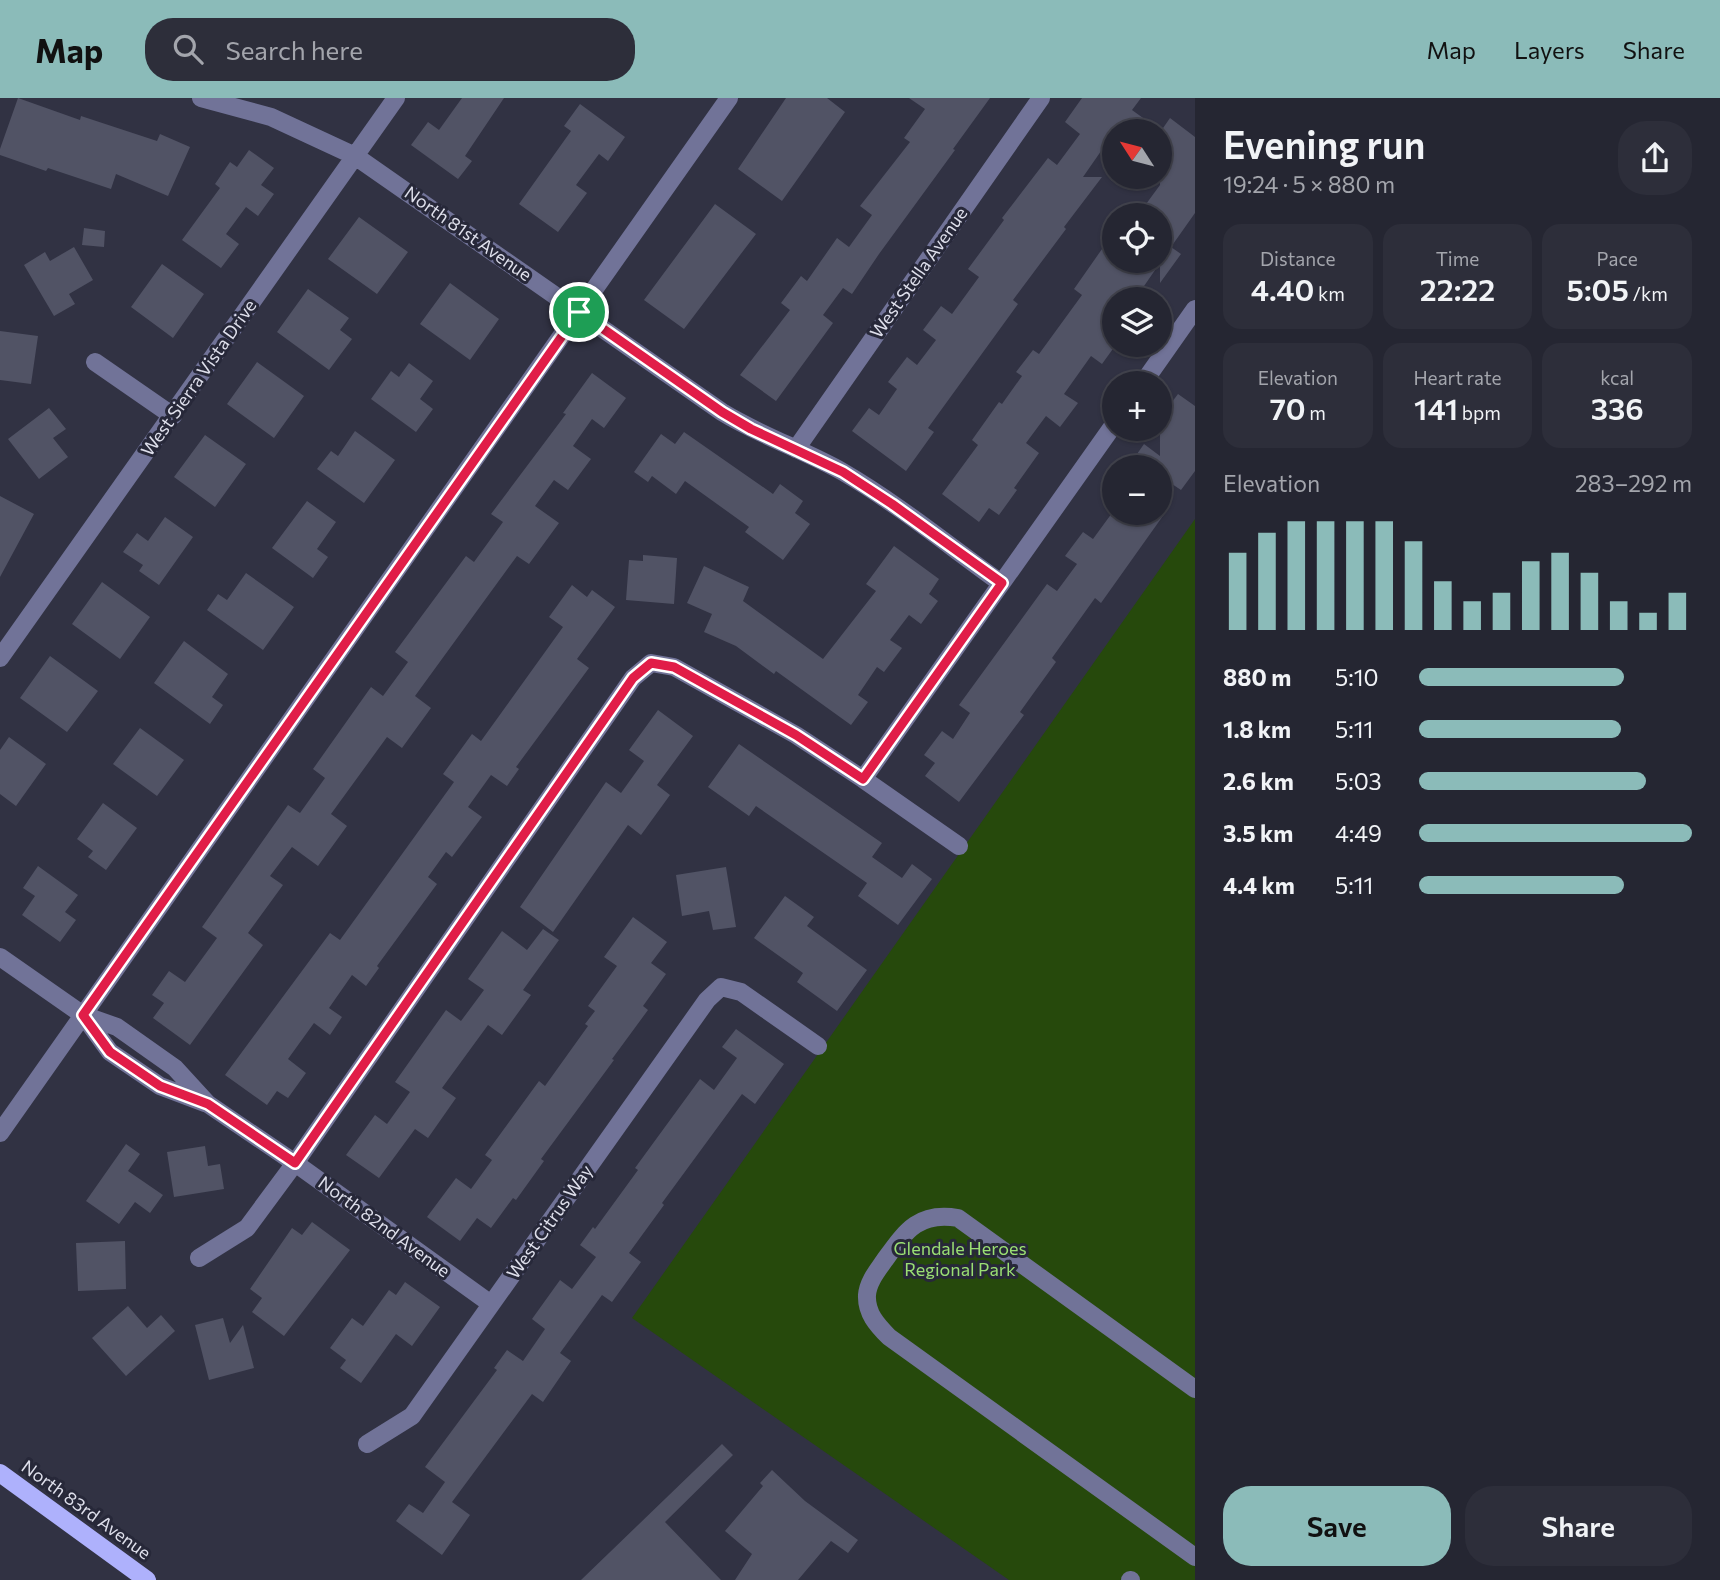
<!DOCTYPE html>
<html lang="en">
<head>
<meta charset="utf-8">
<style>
	body { margin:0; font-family:Commissioner,sans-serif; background:#2d2e3a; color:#f1f3f6; height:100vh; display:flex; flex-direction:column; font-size:26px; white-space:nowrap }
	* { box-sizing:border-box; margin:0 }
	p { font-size:23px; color:#a3a5ac }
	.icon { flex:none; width:38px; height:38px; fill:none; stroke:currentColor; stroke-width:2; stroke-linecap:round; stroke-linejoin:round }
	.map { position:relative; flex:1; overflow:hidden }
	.side { display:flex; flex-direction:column; background:#252632; width:525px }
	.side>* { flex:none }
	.needle { width:46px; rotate:306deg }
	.fabs { position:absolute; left:1102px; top:21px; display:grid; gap:14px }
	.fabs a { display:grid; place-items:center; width:70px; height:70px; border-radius:50%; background:#252632; box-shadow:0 2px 5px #0004,0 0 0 2px #42434d; font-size:35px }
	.pin { position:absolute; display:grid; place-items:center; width:60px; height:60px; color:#fff; margin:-30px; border:4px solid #fff; border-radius:50%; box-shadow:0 2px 7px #0007 }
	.round { display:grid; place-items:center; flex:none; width:74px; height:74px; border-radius:28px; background:#2d2e3a }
	.headline { display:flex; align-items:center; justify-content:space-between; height:119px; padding:0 28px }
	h1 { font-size:38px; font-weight:600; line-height:52px }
	.stats { display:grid; grid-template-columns:repeat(3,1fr); gap:10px; height:119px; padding:7px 28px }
	.stats div { display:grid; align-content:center; border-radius:18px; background:#2d2e3a; text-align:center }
	.stats b { font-size:30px; font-weight:600 }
	.stats small { font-size:19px; font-weight:400 }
	.stats p { font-size:19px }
	.chart { height:196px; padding:14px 28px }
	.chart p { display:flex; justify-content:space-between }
	.chart svg { width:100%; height:126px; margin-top:7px; stroke:#8bbbb9; stroke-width:6 }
	.action { display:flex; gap:14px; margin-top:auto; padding:14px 28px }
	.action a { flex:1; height:80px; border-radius:28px; background:#8bbbb9; color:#111; font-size:28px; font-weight:600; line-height:80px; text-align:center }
	.action a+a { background:#2d2e3a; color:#f1f3f6 }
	ul { padding:0 28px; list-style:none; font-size:23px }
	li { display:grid; grid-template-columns:112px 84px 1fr; align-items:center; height:52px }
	li i { height:18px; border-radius:9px; background:#8bbbb9 }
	header { display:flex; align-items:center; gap:42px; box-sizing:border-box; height:98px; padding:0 35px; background:#8bbbb9; color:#111 }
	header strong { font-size:33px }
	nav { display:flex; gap:38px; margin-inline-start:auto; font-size:24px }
	.search { width:490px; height:63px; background:#2d2e3a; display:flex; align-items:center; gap:18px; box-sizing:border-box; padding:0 24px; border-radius:28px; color:#a3a5ac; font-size:26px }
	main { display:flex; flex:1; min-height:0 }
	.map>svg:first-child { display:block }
	.green { fill:#26490c }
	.building { fill:#515365 }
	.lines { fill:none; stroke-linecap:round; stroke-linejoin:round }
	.minor { stroke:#717398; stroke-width:18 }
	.major { stroke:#aeb1fc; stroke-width:18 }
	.route-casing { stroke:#fff; stroke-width:14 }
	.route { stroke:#e11d48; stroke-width:9 }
	.labels { text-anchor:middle; stroke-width:6; stroke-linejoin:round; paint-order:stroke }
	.street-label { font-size:18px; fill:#dedfeb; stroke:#272839 }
	.park-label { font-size:18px; fill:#9adf73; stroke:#272839 }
</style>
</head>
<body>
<header>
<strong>Map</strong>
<div class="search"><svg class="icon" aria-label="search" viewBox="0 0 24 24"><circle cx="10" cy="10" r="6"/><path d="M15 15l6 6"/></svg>Search here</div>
<nav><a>Map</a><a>Layers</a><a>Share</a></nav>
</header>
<main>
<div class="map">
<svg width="1195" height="1482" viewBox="0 0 1195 1482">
	<rect width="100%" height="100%" fill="#313243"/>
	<path class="green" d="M1195,421v1061h-186l-377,-262z"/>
	<path class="building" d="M18,0l62,22 1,-4 76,25 3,-7 30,13 -22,49 -52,-22 -5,15 -63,-21 -2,3 -46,-16v-6z
		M462,0h42l-39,58 7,5 -14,18 -47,-34 17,-23 11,8z
		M786,0h41l18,14 -63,89 -44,-32z
		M909,0h81l-37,51 2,1 -76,104 -27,40 -9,-6 -20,27 10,8 -57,78 -36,-26 50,-65 -9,-7 20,-27 6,5 30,-43 12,9 23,-32 -12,-9 50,-64 -6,-4 21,-29z
		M1082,0h59l-9,12 29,21 9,-13 25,19v76l-24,34 10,7 -21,29v-20l-25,36h-20v47l-13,18 -11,-8 -27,38 14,9 -18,24 -14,-11 -20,27 13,10 -25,35 3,2 -18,25 -10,-7 -10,14 -37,-28 36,-49 -6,-5 27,-38 3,2 20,-28 -6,-4 17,-22 6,4 43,-59 -8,-6 28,-40 13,12h45v-46h-22l22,-30v-54h-45l-32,46h19l-38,50 2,2 -53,71 5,4 -90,124 6,4 -28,39 -54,-40 17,-23 10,7 18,-26 -9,-7 19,-25 10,8 19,-25 -13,-10 18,-24 11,8 27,-37 -11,-8 36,-49 -2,-2 46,-60 9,7 23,-31 -15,-12z
		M580,6l45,33 -17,24 -9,-7 -23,31 11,8 -29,39 -39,-28 52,-73 -7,-5z
		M249,52l25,18 -13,17 13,9 -16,22 -12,-9 -20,27 13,10 -18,24 -39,-28 38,-52 -5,-4 15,-22 7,5z
		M715,106l41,30 -72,95 -40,-29z
		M359,119l49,35 -31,42 -49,-35z
		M84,130l21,3 -1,16 -22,-2z
		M74,149l19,33 -24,14 6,10 -21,12 -30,-51 21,-13 5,9z
		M162,166l42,30 -31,44 -42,-31z
		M450,185l49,36 -29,41 -50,-36z
		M308,191l41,29 -9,12 12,9 -23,31 -52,-38z
		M0,233l38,5 -7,48 -31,-4z
		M257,264l47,34 -30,42 -47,-34z
		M409,265l24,18 -13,18 13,10 -17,23 -45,-33 20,-28 8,6z
		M592,275l34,25 -22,30 -12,-9 -19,27 18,13 -23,31 -14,-10 -19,26 24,17 -30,41 -12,-8 -102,140 16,12 -29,40 -15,-11 -56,77 16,12 -29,40 -26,-19 -22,29 13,9 -35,48 15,12 -73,100 -37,-27 11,-15 -12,-8 17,-24 16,11 32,-44 -15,-11 86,-122 12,8 25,-35 -12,-9 58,-82 12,9 25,-34 -13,-10 71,-96 8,6 29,-40 -12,-8 75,-100 -3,-1z
		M1178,296l17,12v65l-14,19 -9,-6 -12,16v-33h-32l16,-23 16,12v-38z
		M49,310l17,21 -13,9 15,19 -29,22 -31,-40z
		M355,333l40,29 -31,43 -47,-34 14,-18 7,5z
		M684,334l89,62 7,-10 23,17 -8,12 15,11 -27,36 -38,-28 4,-5 -64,-46 -9,13 -24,-18 -4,6 -14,-10 27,-38 14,10z
		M205,337l41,29 -31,43 -41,-30z
		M0,398l34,18 -34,63z
		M307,403l29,21 -19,27 11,8 -15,21 -41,-30z
		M1112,415h53l-64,90 -6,-5 -43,60 4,4 -36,50 4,3 -65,87 -34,-26 10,-13 -11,-8 18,-24 11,8 17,-26 -11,-8 88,-121 10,7 20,-27 -12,-8 18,-24 10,7z
		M165,419l28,20 -34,48 -20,-14 4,-6 -20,-13 14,-19 11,8z
		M894,448l45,33 -10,15 9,7 -17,23 -12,-9 -19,25 12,8 -18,24 -7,-5 -19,28 10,7 -17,23 -75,-54 -2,3 -38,-28 -32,-14 8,-18 -25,-11 17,-37 45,21 -6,14 80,58 53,-68 -10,-7z
		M643,457l34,3 -3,46 -48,-4 3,-40 14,1z
		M246,475l48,34 -31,43 -56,-40 11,-16 9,6z
		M102,484l48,35 -30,42 -48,-35z
		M572,487l15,12 5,-7 23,17 -38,52 12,9 -73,99 3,2 -12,17 -16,-11 -23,32 14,10 -30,40 -6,-5 -18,25 9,7 -60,82 2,2 -13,18 -14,-11 -23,33 13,9 -12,18 -16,-12 -26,36 18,14 -18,25 -11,-7 -10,14 -42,-30 105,-142 10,7 114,-158 -11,-8 29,-40 9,7 82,-114 -14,-10z
		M184,543l44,33 -16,23 11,8 -13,19 -56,-41z
		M50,558l48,35 -31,41 -47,-34z
		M658,612l35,26 -36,49 13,10 -29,40 -13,-10 -75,107 -33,-25 86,-125 15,11 23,-32 -15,-11z
		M140,630l44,32 -27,36 -44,-32z
		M9,639l37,27 -30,42 -16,-12v-44z
		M739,646l143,99 -10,14 30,21 10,-14 20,15 -34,46 -40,-29 9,-13 -111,-77 -7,10 -41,-29z
		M103,705l34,25 -31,42 -18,-13 5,-6 -16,-12z
		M38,768l40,29 -13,17 11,8 -16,22 -38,-27 13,-19 -12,-8z
		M726,769l10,60 -23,3 -4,-19 -27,5 -6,-41z
		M785,798l29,21 -7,9 60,44 -30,41 -40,-29 6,-9 -49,-35z
		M633,819l34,25 -16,21 15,11 -23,32 5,4 -36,49 2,1 -73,99 3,2 -28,39 -3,-2 -22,30 -14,-10 -17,23 -33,-24 29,-39 15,11 21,-29 -7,-5 54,-74 6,5 43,-60 -3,-2 10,-13 -7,-5 29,-40 -13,-9z
		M543,831l16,11 -36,50 8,5 -29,40 -14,-10 -46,63 14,10 -28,40 -13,-9 -36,49 -33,-23 29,-40 12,9 23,-32 -15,-10 51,-72 15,11 23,-31 -16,-11 34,-48 25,19z
		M736,931l48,35 -29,40 -13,-10 -80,109 2,2 -35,48 12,9 -29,40 -10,-7 -42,58 11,8 -28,41 -11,-8 -80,108 18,13 -28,40 -46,-34 13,-17 14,9 22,-31 -20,-15 72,-97 -3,-2 13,-18 16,11 22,-32 -13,-10 28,-39 12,9 24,-32 -16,-12 13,-18 2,2 43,-59 -3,-2 65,-89 14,11 23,-32 -15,-11z
		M126,1046l14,10 -12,17 35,24 -13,18 -15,-11 -16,22 -33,-23z
		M205,1048l3,20 12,-2 4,25 -50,8 -7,-45z
		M312,1124l38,28 -66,86 -32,-24 10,-14 -12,-9 42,-61 10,7z
		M125,1143l1,48 -48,2 -2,-48z
		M405,1184l35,25 -28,39 -16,-12 -35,49 -21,-15 6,-8 -16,-12 22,-30 11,8 26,-36 7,5z
		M128,1208l19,22 14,-13 14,16 -49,45 -34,-38z
		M223,1220l7,25 13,-18 11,43 -45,12 -14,-55z
		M722,1346l11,11 -68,67 56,58h-140z
		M772,1372l33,31 53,39 -10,13 -17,-12 -33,39h-63l17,-26 -27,-23 38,-45 -3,-3z"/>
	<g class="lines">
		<path class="minor" d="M201,0l70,19 84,39 367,256c39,24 82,38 121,60 55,32 106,74 158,111
			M95,264l78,54
			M1143,285l52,-74
			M796,351l245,-351
			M0,560l396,-560
			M863,681l252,-356
			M0,859l83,58 34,12 58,41 33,36 87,59 196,141
			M83,917l27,37 50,34 45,17
			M0,1035l729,-1035
			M199,1160l48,-30 48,-65 338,-485 18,-15 23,4 122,68 67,44 96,67
			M1195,1291l-237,-171c-40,-7 -53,14 -74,43 -7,10 -16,21 -17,34 -1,18 10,30 22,42l306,220
			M367,1346l45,-28 295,-416 14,-13 20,5 77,54
			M1130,1482h1"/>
		<path class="major" d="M0,1375l147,107"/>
	</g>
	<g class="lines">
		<defs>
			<path id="route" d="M579,214l143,100 29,17 92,43 49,32 110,79 -139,196 -67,-44 -122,-68 -23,-4 -18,15 -338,485 -87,-59 -48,-18 -50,-34 -27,-37z"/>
		</defs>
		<use href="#route" class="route-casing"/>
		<use href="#route" class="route"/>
	</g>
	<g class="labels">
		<g class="street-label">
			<text transform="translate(468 136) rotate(35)" y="6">North 81st Avenue</text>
			<text transform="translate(919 175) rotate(-55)" y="6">West Stella Avenue</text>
			<text transform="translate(199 280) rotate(-55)" y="6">West Sierra Vista Drive</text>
			<text transform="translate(550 1124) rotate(-55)" y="6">West Citrus Way</text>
			<text transform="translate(384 1129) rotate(36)" y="6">North 82nd Avenue</text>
			<text transform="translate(86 1412) rotate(36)" y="6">North 83rd Avenue</text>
		</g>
		<g class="park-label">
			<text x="960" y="1157">Glendale Heroes<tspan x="960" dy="21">Regional Park</tspan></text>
		</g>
	</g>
</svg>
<div class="fabs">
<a><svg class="needle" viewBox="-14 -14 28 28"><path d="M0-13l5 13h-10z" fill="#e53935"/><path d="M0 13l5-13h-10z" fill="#a3a5ac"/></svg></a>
<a><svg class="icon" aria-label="locate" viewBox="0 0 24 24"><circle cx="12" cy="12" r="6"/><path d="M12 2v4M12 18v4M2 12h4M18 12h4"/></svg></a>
<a><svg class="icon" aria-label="layers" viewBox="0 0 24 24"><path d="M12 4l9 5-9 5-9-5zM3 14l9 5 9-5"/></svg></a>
<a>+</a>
<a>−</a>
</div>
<div class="pin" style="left:579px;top:214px;background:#1e9e55"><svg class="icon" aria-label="arrive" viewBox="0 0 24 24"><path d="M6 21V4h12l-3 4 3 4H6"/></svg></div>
</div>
<section class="side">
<div class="headline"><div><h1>Evening run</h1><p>19:24 · 5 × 880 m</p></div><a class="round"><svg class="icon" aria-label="share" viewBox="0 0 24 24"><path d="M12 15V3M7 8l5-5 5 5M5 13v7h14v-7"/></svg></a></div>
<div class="stats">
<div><p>Distance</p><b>4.40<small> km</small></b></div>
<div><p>Time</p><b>22:22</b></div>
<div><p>Pace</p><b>5:05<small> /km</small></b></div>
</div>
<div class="stats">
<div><p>Elevation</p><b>70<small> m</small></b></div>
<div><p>Heart rate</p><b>141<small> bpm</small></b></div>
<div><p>kcal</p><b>336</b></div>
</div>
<div class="chart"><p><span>Elevation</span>283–292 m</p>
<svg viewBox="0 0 160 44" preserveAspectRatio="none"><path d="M5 44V17M15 44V10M25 44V6M35 44V6M45 44V6M55 44V6M65 44V13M75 44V27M85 44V34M95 44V31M105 44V20M115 44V17M125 44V24M135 44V34M145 44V38M155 44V31"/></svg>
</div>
<ul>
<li><b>880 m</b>5:10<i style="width:75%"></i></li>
<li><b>1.8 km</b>5:11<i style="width:74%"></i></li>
<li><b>2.6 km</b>5:03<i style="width:83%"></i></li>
<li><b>3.5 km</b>4:49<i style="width:100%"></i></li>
<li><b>4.4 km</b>5:11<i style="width:75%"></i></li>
</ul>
<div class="action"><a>Save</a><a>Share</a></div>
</section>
</main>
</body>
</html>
